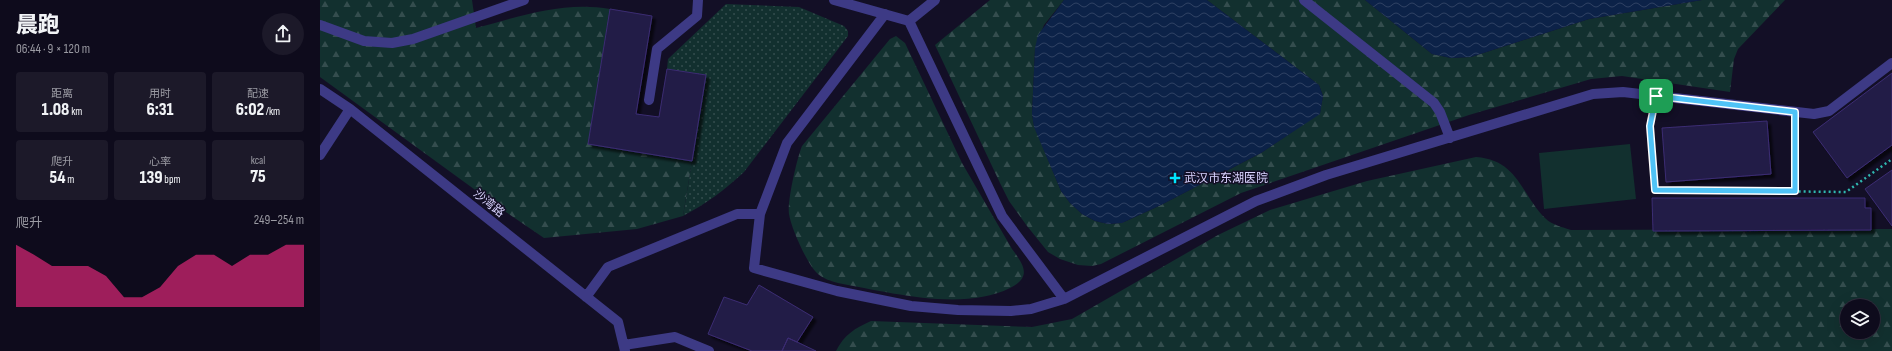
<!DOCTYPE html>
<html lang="zh">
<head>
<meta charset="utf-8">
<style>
	body { margin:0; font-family:"Sofia Sans Condensed","Noto Sans SC",sans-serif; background:#1c1929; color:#f1f3f6; height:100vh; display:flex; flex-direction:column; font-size:15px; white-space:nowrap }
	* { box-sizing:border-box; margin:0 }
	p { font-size:13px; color:#9b9ba3 }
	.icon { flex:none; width:22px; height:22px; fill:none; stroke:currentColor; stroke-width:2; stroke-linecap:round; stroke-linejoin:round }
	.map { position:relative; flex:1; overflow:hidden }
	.sheet { display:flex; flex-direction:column; background:#0e0b1c; width:320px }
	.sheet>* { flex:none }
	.buttons { position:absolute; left:1520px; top:299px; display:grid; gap:8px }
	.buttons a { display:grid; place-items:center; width:40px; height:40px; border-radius:50%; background:#0e0b1c; box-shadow:0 4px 16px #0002,0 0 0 1px #2e2b3b; font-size:20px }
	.pin { position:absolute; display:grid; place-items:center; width:34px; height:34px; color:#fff; margin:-17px; border-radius:8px; box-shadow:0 2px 6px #0006 }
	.round { display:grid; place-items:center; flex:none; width:42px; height:42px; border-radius:21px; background:#1c1929 }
	.head { display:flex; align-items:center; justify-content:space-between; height:68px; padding:0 16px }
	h1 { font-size:22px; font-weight:800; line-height:30px }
	.metrics { display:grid; grid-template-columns:repeat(3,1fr); gap:6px; height:68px; padding:4px 16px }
	.metrics div { display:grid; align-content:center; border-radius:4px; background:#1c1929; text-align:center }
	.metrics b { font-size:17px; font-weight:800 }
	.metrics small { font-size:11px; font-weight:400 }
	.metrics p { font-size:11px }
	.chart { height:112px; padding:8px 16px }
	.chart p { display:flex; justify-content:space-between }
	.chart svg { width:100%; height:72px; margin-top:4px; fill:#db2777; opacity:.7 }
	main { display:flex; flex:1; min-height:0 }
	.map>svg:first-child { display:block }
	.grass { fill:url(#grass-dots) }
	.forest { fill:url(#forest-firs); fill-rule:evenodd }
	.pitch { fill:#12302f }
	.water { fill:url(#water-waves) }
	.building { fill:#241b47; stroke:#3b2d73; filter:url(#shadow) }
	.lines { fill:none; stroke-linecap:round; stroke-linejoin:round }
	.path { stroke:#2fb8b0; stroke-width:2.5; stroke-dasharray:2 3; stroke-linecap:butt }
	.minor { stroke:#3d3a85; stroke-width:10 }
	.route-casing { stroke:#fff; stroke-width:8 }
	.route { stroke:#4fc3f7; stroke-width:5 }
	.poi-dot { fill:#00e5ff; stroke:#130f26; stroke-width:1.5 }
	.labels { text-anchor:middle; stroke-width:3; stroke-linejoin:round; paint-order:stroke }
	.poi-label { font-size:12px; fill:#d9d4ff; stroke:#130f26; text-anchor:start }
	.street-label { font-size:12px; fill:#d9d4ff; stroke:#130f26 }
</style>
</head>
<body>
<main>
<section class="sheet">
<div class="head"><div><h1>晨跑</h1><p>06:44 · 9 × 120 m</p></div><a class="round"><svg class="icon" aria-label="share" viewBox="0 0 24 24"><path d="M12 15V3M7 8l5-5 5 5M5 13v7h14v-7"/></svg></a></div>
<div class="metrics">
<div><p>距离</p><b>1.08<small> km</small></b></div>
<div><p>用时</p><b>6:31</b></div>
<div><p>配速</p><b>6:02<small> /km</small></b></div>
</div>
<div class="metrics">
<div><p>爬升</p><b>54<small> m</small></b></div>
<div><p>心率</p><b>139<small> bpm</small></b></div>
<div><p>kcal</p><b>75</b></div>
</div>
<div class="chart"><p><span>爬升</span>249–254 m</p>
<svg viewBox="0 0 160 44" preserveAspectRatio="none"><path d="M0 44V6L10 12L20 19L30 19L40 19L50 25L60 38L70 38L80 32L90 19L100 12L110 12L120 19L130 12L140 12L150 6L160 6V44z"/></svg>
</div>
</section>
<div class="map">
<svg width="1572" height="351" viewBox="0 0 1572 351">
	<defs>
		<pattern id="grass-dots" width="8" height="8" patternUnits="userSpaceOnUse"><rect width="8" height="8" fill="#12302f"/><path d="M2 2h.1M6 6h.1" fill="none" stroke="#344d4e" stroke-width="1.8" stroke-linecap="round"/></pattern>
		<pattern id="forest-firs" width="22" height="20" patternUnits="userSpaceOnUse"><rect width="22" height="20" fill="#12302f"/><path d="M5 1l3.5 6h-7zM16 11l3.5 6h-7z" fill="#344d4e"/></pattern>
		<pattern id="water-waves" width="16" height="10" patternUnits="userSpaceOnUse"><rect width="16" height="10" fill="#0c2248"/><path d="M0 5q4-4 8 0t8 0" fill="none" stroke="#2f4163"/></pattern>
		<filter id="shadow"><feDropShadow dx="3.5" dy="3.5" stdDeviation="1" flood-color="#0009"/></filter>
	</defs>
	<rect width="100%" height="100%" fill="#130f26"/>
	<path class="grass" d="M406,4l73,3 45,19 4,5v5l-104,136c-18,17 -38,32 -61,44l23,-141 -39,-6 1,-10z"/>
	<path class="forest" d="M0,0h152l4,28c45,-12 88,-27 134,-19l-22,135 104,17 -9,55 -46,13 -93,9 -44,-30 -180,-131z
		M670,0h74l-20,25 -9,23 -3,66 2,12 27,65 9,12 12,11 13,7 13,3 14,-1 39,-18 100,-52 59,-40 3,-17 -4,-11 -112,-85h158l67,54 19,4 20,-1 118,-38 113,-19h83l-47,49 -4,10 -4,33 -108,-16 -31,3 -122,36 -228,78 -140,71 -9,2 -14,-1 -18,-6 -12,-7 -21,-26 -18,-25 -9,-18 -65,-138z
		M576,36l9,7 57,120 50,86c12,16 20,28 -2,39 -48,24 -122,4 -172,-5 -7,-2 -14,-4 -20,-9 -10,-8 -27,-46 -29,-60 -2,-12 8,-56 13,-68l88,-107z
		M1156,157c42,3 45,37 69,61 7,7 17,9 26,12l321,-1v122h-1056c8,-16 19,-23 35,-30l161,6 40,-8 146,-84 52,-25 97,-29zM1527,306h26v26h-26z"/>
	<path class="pitch" d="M1310,144l6,55 -92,10 -5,-56z"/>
	<path class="water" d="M744,0h143l112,85 4,11 -3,18 -59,39 -100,52 -39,18 -14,1 -13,-3 -13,-7 -12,-11 -9,-12 -27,-64 -2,-13 3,-66 3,-13z
		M1045,0h337l-113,19 -118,38 -20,1 -19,-4z"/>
	<path class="building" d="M290,9l42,7 -16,98 23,3 8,-48 39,6 -14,86 -104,-17z
		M1572,73v72l-45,33 -34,-46z
		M1447,121l4,53 -105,8 -4,-54z
		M1572,170v56l-27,-37z
		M1332,198h213v10h6v22l-218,1z
		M439,285l54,32 -16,25 -9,-4 -6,13h-30l-44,-17 16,-37 23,8z
		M468,338l9,4 19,9h-34z"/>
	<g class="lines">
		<path class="path" d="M1332,114l-2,12 5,64 191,2 46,-33
			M1475,191v-61"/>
		<path class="minor" d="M514,0l75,21 93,195 62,83
			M984,0l130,103 6,9 10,26
			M565,14l-98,129 -27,71 -6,54 83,23 74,15 47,4 53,1 20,-2 33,-10 192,-98 70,-26 267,-81 30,-2 191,22 15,-3 63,-48
			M589,21l26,-21
			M0,25l44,16 28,2 21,-4 111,-39
			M0,89l30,20 268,213 7,29
			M329,100l8,-51 40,-33 1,-16
			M0,155l30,-46
			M266,297l22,-30 129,-53h23
			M304,345l51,-8 34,14"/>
	</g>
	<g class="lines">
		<defs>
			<path id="route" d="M1336,96l139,16v79l-140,-1 -5,-64z"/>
		</defs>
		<use href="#route" class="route-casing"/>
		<use href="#route" class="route"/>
	</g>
	<path class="poi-dot" d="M853 172h4v4h4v4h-4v4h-4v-4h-4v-4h4z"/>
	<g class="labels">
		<g class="poi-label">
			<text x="864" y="182">武汉市东湖医院</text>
		</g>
		<g class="street-label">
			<text transform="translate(169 203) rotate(39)" y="4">沙湾路</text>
		</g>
	</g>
</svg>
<div class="buttons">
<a><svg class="icon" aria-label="layers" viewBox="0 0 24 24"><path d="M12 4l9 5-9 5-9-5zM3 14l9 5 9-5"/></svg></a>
</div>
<div class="pin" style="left:1336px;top:96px;background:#1e9e55"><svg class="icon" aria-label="arrive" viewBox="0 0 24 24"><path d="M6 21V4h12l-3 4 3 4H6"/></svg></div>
</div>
</main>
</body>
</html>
